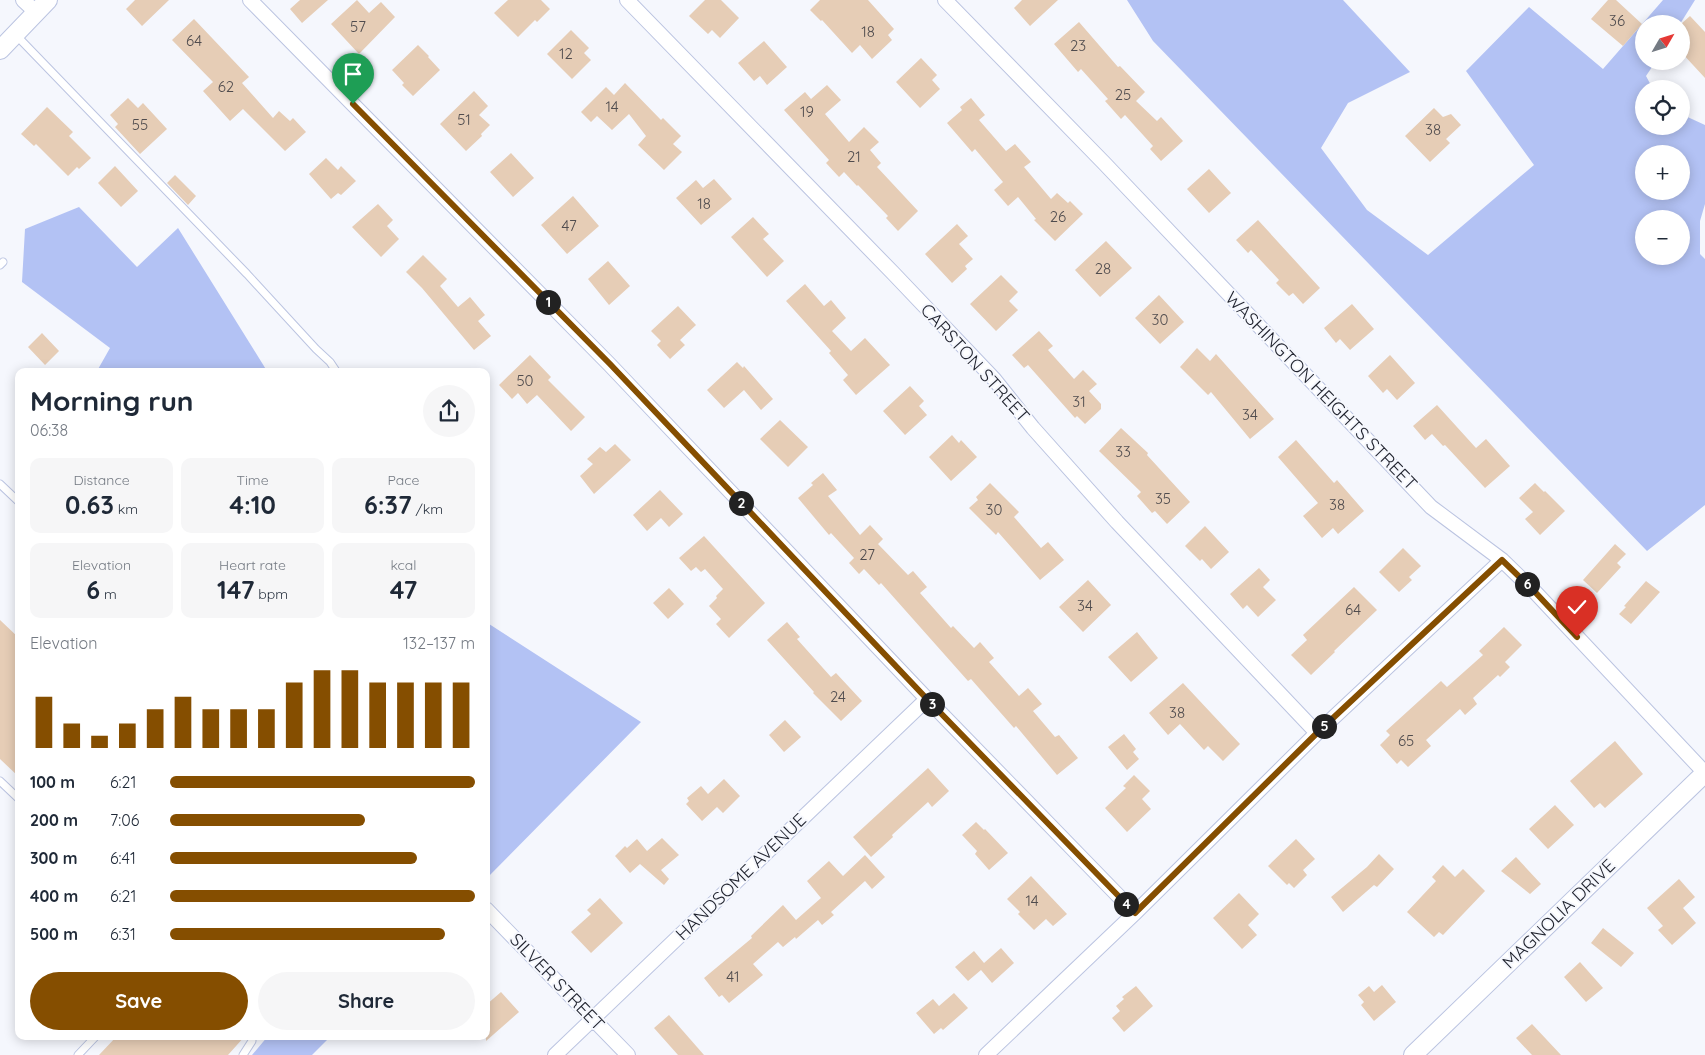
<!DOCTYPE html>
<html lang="en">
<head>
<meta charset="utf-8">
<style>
	body { margin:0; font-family:Quicksand,sans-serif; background:#f6f6f7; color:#1f2937; height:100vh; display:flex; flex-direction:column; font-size:19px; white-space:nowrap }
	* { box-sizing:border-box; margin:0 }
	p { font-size:16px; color:#747a83 }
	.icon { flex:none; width:28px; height:28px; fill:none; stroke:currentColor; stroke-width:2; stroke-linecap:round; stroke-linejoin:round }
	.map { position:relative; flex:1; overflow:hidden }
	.drawer { position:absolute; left:15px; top:368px; width:475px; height:672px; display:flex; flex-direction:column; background:#fff; border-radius:10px; box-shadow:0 2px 12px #0003 }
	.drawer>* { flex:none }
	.needle { width:32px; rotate:51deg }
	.tools { position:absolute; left:1635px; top:15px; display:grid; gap:10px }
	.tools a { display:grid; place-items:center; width:55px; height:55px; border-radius:50%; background:#fff; box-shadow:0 2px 12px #0003; font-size:25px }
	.pin { position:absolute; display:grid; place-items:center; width:42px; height:42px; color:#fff; margin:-51px -21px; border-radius:50% 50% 50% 0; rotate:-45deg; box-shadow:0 0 5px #0007 }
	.pin .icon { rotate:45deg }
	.km { position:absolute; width:25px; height:25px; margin:-12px; border-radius:50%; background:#222; color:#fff; font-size:14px; line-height:25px; text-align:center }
	.round { display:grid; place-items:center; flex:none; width:52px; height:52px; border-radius:26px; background:#f6f6f7 }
	.head { display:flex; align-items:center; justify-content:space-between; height:85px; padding:0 15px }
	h1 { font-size:28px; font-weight:700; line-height:38px }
	.stats { display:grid; grid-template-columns:repeat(3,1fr); gap:8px; height:85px; padding:5px 15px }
	.stats div { display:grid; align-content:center; border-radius:10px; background:#f6f6f7; text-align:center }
	.stats b { font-size:25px; font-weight:700 }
	.stats small { font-size:14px; font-weight:400 }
	.stats p { font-size:14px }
	.chart { height:140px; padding:10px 15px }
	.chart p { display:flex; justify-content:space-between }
	.chart svg { width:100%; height:90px; margin-top:5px; stroke:#854e00; stroke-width:6 }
	.button { display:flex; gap:10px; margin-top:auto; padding:10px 15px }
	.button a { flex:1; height:58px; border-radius:30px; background:#854e00; color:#fff; font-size:20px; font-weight:700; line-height:58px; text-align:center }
	.button a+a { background:#f6f6f7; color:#1f2937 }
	ul { padding:0 15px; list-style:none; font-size:16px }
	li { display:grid; grid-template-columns:80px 60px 1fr; align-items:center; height:38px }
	li i { height:12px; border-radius:6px; background:#854e00 }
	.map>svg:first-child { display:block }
	.forest { fill:#b3c2f4; fill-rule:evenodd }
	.building { fill:#e6cdb6 }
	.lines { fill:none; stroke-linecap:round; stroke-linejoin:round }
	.service-casing { stroke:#bbc4e1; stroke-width:9 }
	.minor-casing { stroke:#bbc4e1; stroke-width:16 }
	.tertiary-casing { stroke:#bbc4e1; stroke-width:20 }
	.service { stroke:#fff; stroke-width:7 }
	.minor { stroke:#fff; stroke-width:14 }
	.tertiary { stroke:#fff; stroke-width:18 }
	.route-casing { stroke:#fff; stroke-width:10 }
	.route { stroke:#854e00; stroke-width:6 }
	.labels { text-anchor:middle; stroke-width:4; stroke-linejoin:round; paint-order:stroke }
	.number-label { font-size:15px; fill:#504c4e }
	.street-label { font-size:18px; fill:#1e212c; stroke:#f5f7fd }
</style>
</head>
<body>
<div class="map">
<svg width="1705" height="1055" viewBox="0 0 1705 1055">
	<rect width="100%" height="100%" fill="#f5f7fd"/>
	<path class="forest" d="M1127,0h216l67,72 -62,31 -27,45 46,62 61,45 106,-90 -68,-94 63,-64 74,62 60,-69h32l-15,24h-36v37h12l-10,15 7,13h-9v37h37v-12l24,11v79l-5,17v33l5,5v246l-58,46 -494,-510zM1644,154h37v37h-37zM1644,219h37v37h-37z
		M79,207l58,60 41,-39 89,143h-170l13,-23 -88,-66 3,-53z
		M486,622l155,100 -155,157z
		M268,1036h63l-19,19h-60z"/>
	<path class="building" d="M135,0h34l-27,26 -16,-17z
		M300,0h28l-26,23 -12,-14z
		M357,0l12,13 12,-11 14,15 -36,37 -28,-30z
		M508,0h33l9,9 -13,13 -2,-2 -17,17 -24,-24z
		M705,0h16l18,18 -19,20 -8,-8 -4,4 -19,-18z
		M820,0h48l26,29 -6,6 4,5 -20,19 -12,-14 -8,8 -30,-33 -1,1 -11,-11z
		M1022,0h36l-28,26 -16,-18z
		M1608,0h8l26,24 -19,22 -32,-27z
		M1690,16l15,16v46l-24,-26v-28z
		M194,19l55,58 -7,6 31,35 6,-7 11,10 3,-3 13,14 -21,19 -42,-42 -13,12 -27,-30 10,-9 -41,-42z
		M1079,22l39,45 2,-1 25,26 -9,9 21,20 4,-4 22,24 -22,20 -11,-12 3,-3 -28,-31 -4,4 -16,-18 3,-2 -27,-30 -3,3 -24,-28z
		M571,30l18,18 -5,5 7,7 -19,19 -25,-25z
		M764,41l23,26 -20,18 -7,-9 -6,5 -16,-18z
		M418,45l11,11 -1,1 12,13 -27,26 -11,-11 2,-2 -12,-13z
		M921,58l16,17 -5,5 8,9 -20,19 -24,-26z
		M625,83l36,37 2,-2 18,18 -8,8 9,8 -18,18 -26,-25 8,-9 -17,-22 -17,16 -15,-14 -6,6 -10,-10 25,-25 8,8z
		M827,85l14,15 -16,14 24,28 15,-15 15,15 -9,8 11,13 -4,4 41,44 -20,20 -12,-13 2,-2 -30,-31 -1,1 -13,-14 -5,5 -13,-14 3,-3 -45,-50 21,-18 6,7z
		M474,91l14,15 -9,9 11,10 -9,9 1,2 -16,15 -26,-27z
		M128,98l10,10 5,-5 24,26 -27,25 -25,-27 3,-3 -8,-9z
		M971,98l14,17 -6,5 27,31 9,-7 16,18 -7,5 27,32 6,-6 11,10 2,-2 13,13 -28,27 -21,-21 2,-1 -18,-22 -10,9 -14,-16 9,-8 -28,-33 -3,3 -25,-29 15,-13 -2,-3z
		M47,107l26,25 -4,4 22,22 -12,11 -2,-2 -9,9 -32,-32 -2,2 -13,-12z
		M1434,108l9,9 8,-3 10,11 -15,14 4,4 -20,19 -25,-26z
		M511,153l23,25 -21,19 -23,-25z
		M326,158l12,12 3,-4 15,15 -15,14 -3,-2 -7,6 -22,-25z
		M115,166l23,25 -17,16 -23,-24z
		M1209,169l22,24 -22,20 -22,-24z
		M175,175l21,21 -8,9 -21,-22z
		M714,179l18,20 -31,26 -25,-27 20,-18 7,8z
		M573,196l26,30 -32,28 -26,-29z
		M378,204l15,16 -6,6 12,13 -18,18 -29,-30z
		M753,217l16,17 -6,5 21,22 -17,16 -36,-40z
		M1258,220l62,68 -17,16 -10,-11 -4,3 -13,-13 3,-3 -28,-30 -3,3 -12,-13z
		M957,224l11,12 -9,8 14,15 -8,7 2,3 -15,14 -27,-29z
		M1106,241l26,27 -32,29 -25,-27z
		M423,255l24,24 -7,7 18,21 12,-10 15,18 -7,6 13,15 -17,14 -52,-62 -16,-16z
		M608,261l22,25 -21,19 -21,-26z
		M1001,275l17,17 -9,9 9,9 -22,21 -26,-27z
		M805,284l19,22 7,-6 15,18 -14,13 19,20 14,-13 25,27 -34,30 -13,-15 5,-5 -19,-22 2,-2 -45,-50z
		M1159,295l25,27 -24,22 -25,-26z
		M1352,304l22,25 -24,21 -10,-11 -4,4 -12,-15z
		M678,306l18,19 -16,15 5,5 -15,14 -13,-14 4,-4 -10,-10z
		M1039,331l14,15 -5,4 26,29 9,-9 14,14 -8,7 12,13v5l-16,15 -8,-8 -2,2 -47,-53 -4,3 -12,-13z
		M42,333l17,18 -14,14 -17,-18z
		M1197,348l13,13 6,-7 58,65 -24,20 -39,-47 -3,3 -28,-28z
		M530,355l21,22 -3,3 37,37 -14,14 -34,-36 -10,9 -9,-11 -6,6 -13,-14z
		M1390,355l25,28 -18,17 -10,-11 -4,4 -15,-17z
		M737,362l6,6 1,-2 29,33 -12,11 -17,-20 -20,18 -17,-18z
		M910,386l14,15 -5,5 8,9 -22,20 -22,-24z
		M1437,405l39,43 10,-9 24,27 -25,22 -40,-43 -2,1 -11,-12 -7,6 -12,-14z
		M780,420l28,27 -20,20 -28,-28z
		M1121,428l27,25 -1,2 43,47 -23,22 -12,-13 -3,2 -15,-17 4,-4 -42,-41z
		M952,435l7,8 2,-3 16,17 -26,24 -22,-24z
		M1296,440l38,43 3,-3 27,31 -26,23 -5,-6 -11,10 -19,-22 15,-13 -40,-46z
		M615,444l16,16 -37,34 -14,-18 13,-12 -6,-5 13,-12 6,5z
		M823,473l14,17 -9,6 32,39 10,-10 13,14 -5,5 30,31 5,-4 14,16 -7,6 31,35 2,-2 21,22 6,-6 14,16 -5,4 30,34 9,-8 14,16 -9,7 22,26 4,-2 19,23 -21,17 -41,-49 -2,2 -43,-49 -3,2 -87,-98 -2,2 -15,-16 -5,5 -10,-11 5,-5 -23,-25 -2,2 -31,-37 15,-13 -2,-2z
		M990,483l29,29 -5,5 27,31 7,-6 16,18 -24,20 -42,-48 -2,3 -27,-27 9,-8 -2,-3z
		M1535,483l9,9 1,-1 20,20 -25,24 -15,-16 8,-7 -14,-14z
		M660,490l23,24 -14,13 -8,-9 -14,13 -14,-16z
		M1205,526l24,26 -18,17 -9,-10 -2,2 -15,-15z
		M704,536l61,67 -36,35 -13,-14 5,-5 -12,-13 8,-8 -1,-2 7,-7 -18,-20 -4,3 -5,-5 -5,4 -12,-13z
		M1615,544l11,10 -9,9 4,4 -24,26 -14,-13z
		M1403,548l18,18 -12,11 3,3 -13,12 -20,-20z
		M1259,568l11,12 -7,7 13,13 -18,17 -11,-12 -4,4 -13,-15z
		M1088,580l23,25 -28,27 -24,-25z
		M1646,581l14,11 -29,32 -12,-10 7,-7 -2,-1z
		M1354,587l23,23 -43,41 1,1 -24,23 -20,-20 16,-15 -4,-5z
		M669,588l15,16 -16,15 -15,-16z
		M0,620l19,18v139l-19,-18z
		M787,622l13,15 -3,2 34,38 5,-4 26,28 -21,20 -28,-28 1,-1 -47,-52z
		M1504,627l18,18 -17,17 5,5 -10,10 -2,-2 -25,23 4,6 -12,11 -5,-6 -34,31 5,6 -23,21 -7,-7 -4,4 -17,-19 10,-10 -4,-4 55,-50 6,6 36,-32 -4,-4z
		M1137,632l21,26 -27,24 -23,-25z
		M1183,683l57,61 -17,17 -15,-15 -4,4 -24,-26 -12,11 -19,-22z
		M785,720l16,17 -17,15 -15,-17z
		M1124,734l12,15 -3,3 6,7 -12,11 -19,-23z
		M1615,741l28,33 -38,34 -5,-5 -6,5 -24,-27z
		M928,768l21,23 -17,16 -4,-5 -36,33 1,2 -22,20 -18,-20z
		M1134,775l16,16 -8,8 9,10 -24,23 -22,-24 21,-20 -3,-2z
		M724,779l16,17 -17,17 -6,-6 -15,14 -16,-17 3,-3 -2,-3 14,-12 7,8z
		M1555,805l19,20 -26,24 -19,-20z
		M976,822l8,8 1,-1 23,24 -19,17 -14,-16 2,-3 -15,-16z
		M662,838l17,17 -18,15 8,9 -5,6 -24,-21 -10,9 -15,-17 10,-10 2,2 10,-9 10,12z
		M1296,839l19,20 -12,11 4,5 -13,13 -5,-5 -2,2 -19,-19z
		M1379,854l15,15 -17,18 -3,-2 -31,27 -12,-15 36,-30z
		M865,855l20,22 -13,12 -7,-8 -34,31 3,3 -12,10 -4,-5 -22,19 -1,-2 -12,10 -5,-5 -25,22 10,11 -34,28 -7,-8 -3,2 -15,-19 48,-40 -1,-2 32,-31 13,15 25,-22 -14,-17 22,-20 14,15z
		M1516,857l25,27 -11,10 -29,-23z
		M1443,865l12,12 8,-8 22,22 -42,44 -4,-3 -5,5 -27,-25 29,-31 -4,-4z
		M1031,876l36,38 -14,12 -7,-7 -12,11 -16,-16 2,-2 -13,-13z
		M1679,879l16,18 -12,11 13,15 -24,22 -14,-15 5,-4 -16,-18z
		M1239,893l20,21 -11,11 9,10 -15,14 -29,-31z
		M600,898l23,25 -32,30 -20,-21 20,-18 -4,-4z
		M1603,928l31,25 -13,14 -30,-24z
		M1001,948l13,15 -22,20 -11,-13 -13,11 -13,-14 19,-16 10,12z
		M1580,962l23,26 -17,14 -22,-25z
		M1382,985l14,17 -22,19 -13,-16 3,-3 -6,-7 11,-9 5,6z
		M1136,986l17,20 -29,26 -12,-14 8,-7 -4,-5 8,-7 -2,-2z
		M501,992l18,20 -33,29v-36z
		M954,993l14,15 -25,22 -2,-2 -7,6 -18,-21 17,-14 6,7z
		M669,1015l35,40h-26l-24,-27z
		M1532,1024l29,31h-29l-16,-17z
		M117,1036h128l-17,19h-129z"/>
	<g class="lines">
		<defs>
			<path id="service" d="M15,34l232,240 69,75 14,13 6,9
				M0,265l3,-3
				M0,484l19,18
				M0,781l19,18
				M78,1055l18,-19
				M243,1055l9,-14v-5"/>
			<path id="minor" d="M23,0l13,12
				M250,0l360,365 317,334 208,214
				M627,0l267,274 100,105 39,49 84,94 200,211
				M945,0l160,164 326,343 71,53 33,32 170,181
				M486,909l142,146
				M555,1055l372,-356
				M986,1055l149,-142 182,-180 185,-173"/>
			<path id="tertiary" d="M0,50l48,-50
				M1413,1055l292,-282"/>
		</defs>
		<use href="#service" class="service-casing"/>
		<use href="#minor" class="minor-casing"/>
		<use href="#tertiary" class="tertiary-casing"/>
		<use href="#service" class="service"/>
		<use href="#minor" class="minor"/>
		<use href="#tertiary" class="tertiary"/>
	</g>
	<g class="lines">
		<defs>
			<path id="route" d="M353,104l257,260 317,335 208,214 182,-180 185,-173 33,32 42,45"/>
		</defs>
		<use href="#route" class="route-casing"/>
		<use href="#route" class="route"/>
	</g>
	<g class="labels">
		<g class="number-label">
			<text x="1617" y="26">36</text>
			<text x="358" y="32">57</text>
			<text x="868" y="37">18</text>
			<text x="194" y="46">64</text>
			<text x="1078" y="51">23</text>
			<text x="566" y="59">12</text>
			<text x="226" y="92">62</text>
			<text x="1123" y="100">25</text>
			<text x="612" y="112">14</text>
			<text x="807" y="117">19</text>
			<text x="464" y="125">51</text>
			<text x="140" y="130">55</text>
			<text x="1433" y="135">38</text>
			<text x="854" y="162">21</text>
			<text x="704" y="209">18</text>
			<text x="1058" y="222">26</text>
			<text x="569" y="231">47</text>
			<text x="1103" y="274">28</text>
			<text x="1160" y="325">30</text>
			<text x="525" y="386">50</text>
			<text x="1079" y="407">31</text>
			<text x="1250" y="420">34</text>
			<text x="1123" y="457">33</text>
			<text x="1163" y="504">35</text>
			<text x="1337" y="510">38</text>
			<text x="994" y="515">30</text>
			<text x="867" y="560">27</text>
			<text x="1085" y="611">34</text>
			<text x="1353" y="615">64</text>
			<text x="838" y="702">24</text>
			<text x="1177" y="718">38</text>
			<text x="1406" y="746">65</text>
			<text x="1032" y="906">14</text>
			<text x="733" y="982">41</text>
		</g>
		<g class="street-label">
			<text transform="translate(975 363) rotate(48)" y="6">CARSTON STREET</text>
			<text transform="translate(1321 391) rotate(46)" y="6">WASHINGTON HEIGHTS STREET</text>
			<text transform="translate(741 877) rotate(-44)" y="6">HANDSOME AVENUE</text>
			<text transform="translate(1559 914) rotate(-44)" y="6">MAGNOLIA DRIVE</text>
			<text transform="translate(557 982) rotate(46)" y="6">SILVER STREET</text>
		</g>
	</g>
</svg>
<div class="tools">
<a><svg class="needle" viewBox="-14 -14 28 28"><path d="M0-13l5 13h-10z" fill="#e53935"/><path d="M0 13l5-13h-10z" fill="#747a83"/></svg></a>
<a><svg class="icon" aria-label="locate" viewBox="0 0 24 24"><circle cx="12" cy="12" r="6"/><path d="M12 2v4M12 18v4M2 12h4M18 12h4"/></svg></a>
<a>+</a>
<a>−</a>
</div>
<div class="pin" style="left:353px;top:104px;background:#1e9e55"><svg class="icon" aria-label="arrive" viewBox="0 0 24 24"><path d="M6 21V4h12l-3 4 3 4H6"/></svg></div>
<div class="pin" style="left:1577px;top:637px;background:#d93025"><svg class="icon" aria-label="check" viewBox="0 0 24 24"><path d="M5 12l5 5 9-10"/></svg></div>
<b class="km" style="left:548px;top:302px">1</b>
<b class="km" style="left:741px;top:503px">2</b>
<b class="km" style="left:932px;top:704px">3</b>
<b class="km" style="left:1126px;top:904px">4</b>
<b class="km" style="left:1324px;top:726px">5</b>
<b class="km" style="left:1527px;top:584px">6</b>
<section class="drawer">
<div class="head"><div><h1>Morning run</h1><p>06:38</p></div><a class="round"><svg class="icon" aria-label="share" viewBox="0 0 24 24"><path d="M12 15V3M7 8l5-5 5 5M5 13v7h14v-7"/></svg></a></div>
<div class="stats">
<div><p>Distance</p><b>0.63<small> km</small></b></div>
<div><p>Time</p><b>4:10</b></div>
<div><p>Pace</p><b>6:37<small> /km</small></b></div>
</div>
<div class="stats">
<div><p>Elevation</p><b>6<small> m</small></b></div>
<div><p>Heart rate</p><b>147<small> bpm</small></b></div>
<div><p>kcal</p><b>47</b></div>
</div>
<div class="chart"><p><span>Elevation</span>132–137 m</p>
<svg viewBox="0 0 160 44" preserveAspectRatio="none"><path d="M5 44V19M15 44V32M25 44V38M35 44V32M45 44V25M55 44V19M65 44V25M75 44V25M85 44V25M95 44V12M105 44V6M115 44V6M125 44V12M135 44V12M145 44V12M155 44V12"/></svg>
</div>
<ul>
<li><b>100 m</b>6:21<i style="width:100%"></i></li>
<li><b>200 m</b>7:06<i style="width:64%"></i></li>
<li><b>300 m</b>6:41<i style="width:81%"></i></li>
<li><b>400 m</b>6:21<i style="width:100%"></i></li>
<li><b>500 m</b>6:31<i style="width:90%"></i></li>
</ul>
<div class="button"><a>Save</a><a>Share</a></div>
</section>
</div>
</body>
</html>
